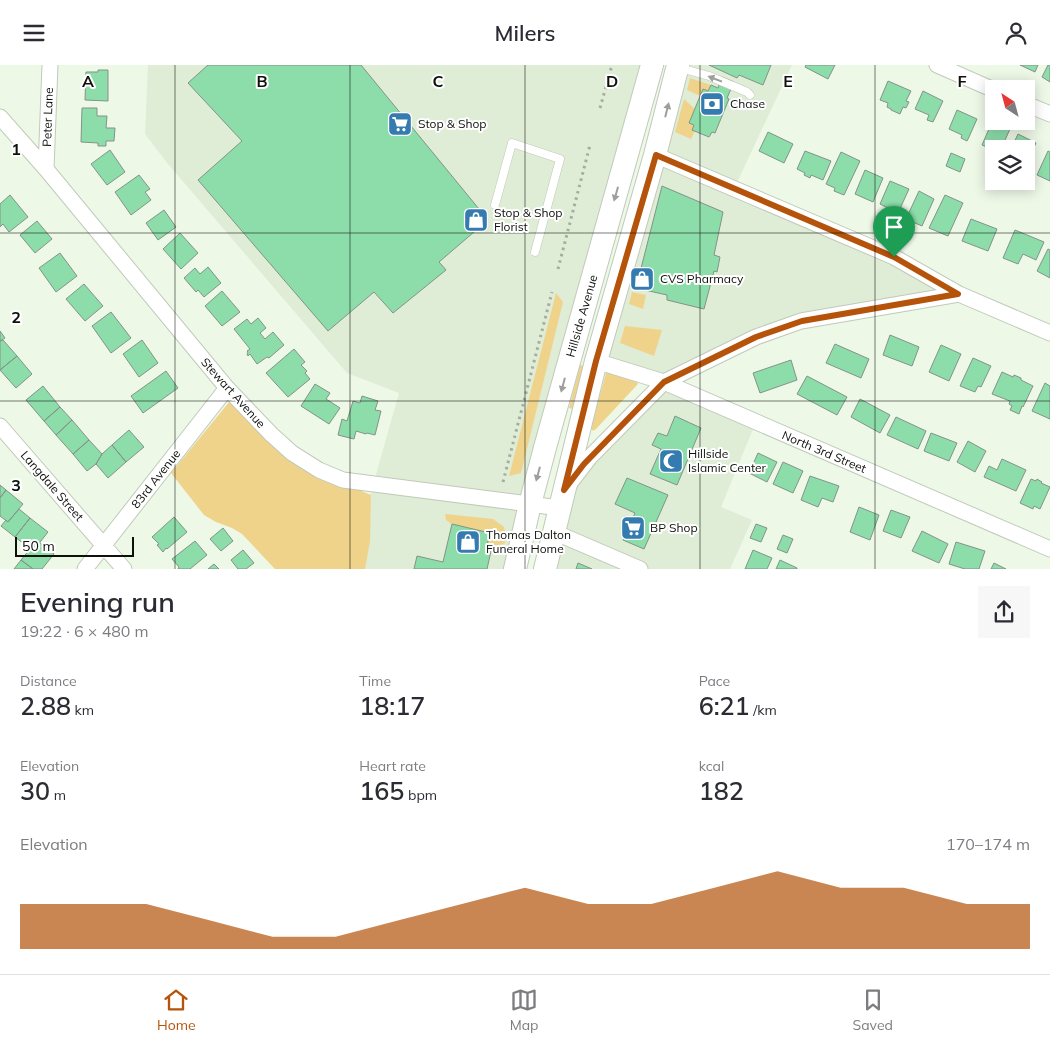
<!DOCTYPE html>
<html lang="en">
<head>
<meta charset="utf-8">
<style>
	body { margin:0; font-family:Mulish,sans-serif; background:#f7f7f7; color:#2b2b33; height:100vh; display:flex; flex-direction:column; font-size:19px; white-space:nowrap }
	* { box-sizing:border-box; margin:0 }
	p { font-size:16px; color:#7c7c81 }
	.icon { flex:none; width:28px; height:28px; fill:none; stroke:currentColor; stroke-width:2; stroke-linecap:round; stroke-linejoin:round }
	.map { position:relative; height:504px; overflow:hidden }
	.panel { display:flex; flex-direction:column; background:#fff; flex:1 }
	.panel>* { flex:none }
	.needle { width:32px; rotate:324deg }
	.buttons { position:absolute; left:985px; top:15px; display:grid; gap:10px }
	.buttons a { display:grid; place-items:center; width:50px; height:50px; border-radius:0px; background:#fff; box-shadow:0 2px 12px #0003; font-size:25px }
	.scale { position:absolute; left:15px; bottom:12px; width:119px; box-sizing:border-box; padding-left:5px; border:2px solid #0d100b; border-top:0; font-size:14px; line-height:18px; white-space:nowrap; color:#0d100b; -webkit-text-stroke:4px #fff; paint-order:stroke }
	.pin { position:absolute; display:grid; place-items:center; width:42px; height:42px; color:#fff; margin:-51px -21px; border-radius:50% 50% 50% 0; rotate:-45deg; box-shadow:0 0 5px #0007 }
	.pin .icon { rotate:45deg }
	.round { display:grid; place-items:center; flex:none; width:52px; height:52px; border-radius:0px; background:#f7f7f7 }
	.summary { display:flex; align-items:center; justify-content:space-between; height:85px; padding:0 20px }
	h1 { font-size:28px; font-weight:600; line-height:38px }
	.metrics { display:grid; grid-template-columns:repeat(3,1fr); gap:8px; height:85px; padding:5px 20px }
	.metrics div { display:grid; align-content:center }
	.metrics b { font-size:25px; font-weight:600 }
	.metrics small { font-size:14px; font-weight:400 }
	.metrics p { font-size:14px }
	.chart { height:140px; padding:10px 20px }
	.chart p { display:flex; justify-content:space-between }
	.chart svg { width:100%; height:90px; margin-top:5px; fill:#b45309; opacity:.7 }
	header { display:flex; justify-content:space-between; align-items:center; height:65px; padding:0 20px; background:#fff; font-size:22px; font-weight:600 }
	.tab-bar { display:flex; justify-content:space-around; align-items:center; height:70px; border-top:1px solid #e1e1e2; background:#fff; font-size:14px; color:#7c7c81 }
	.tab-bar a { display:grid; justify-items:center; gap:2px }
	.tab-bar .selected { color:#b45309 }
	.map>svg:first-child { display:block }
	.built { fill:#dfecd6 }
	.green { fill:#f0d38b }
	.building { fill:#8dddaa; stroke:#839388 }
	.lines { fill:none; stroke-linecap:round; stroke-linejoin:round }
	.lane-casing { stroke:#c0caba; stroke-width:9 }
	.street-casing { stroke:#c0caba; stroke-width:17 }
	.primary-casing { stroke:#c0caba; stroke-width:24 }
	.path { stroke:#a6ada0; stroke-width:3; stroke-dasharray:2.5 4; stroke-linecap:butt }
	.lane { stroke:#fff; stroke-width:8 }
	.street { stroke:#fff; stroke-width:15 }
	.primary { stroke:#fff; stroke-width:22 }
	.oneway { fill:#9e9f9d }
	.route-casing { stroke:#fff; stroke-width:10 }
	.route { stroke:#b45309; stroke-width:6 }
	.grid { fill:none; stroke:#0d100b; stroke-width:1; stroke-opacity:0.55 }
	.labels { text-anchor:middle; stroke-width:4; stroke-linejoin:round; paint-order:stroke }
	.poi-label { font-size:12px; fill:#0d100b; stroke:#fff; text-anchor:start }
	.street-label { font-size:12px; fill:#0d100b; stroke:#fff }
	.grid-label { font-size:16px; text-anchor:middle; font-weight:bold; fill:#0d100b; stroke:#fff; stroke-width:4; stroke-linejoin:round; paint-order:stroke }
</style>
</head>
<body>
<header><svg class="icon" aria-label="menu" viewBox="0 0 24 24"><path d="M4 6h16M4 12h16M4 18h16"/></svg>Milers<svg class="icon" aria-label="person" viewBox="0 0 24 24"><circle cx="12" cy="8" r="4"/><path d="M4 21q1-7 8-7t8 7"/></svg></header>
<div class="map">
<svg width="1050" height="504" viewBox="0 0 1050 504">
	<rect width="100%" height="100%" fill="#eef8e7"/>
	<path class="built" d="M148,0h504l-137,504h-163l21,-84 26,-92 -52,-20 -179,-209 -23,-30z
		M678,0h114l-58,124 225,105 -158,27 -137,60 92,41 -35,85 31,13 -22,49h-185l20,-79 98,-108 -67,-21z"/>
	<path class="green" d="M690,13l21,7 -3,6 -5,-2 -3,7 -13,-6z
		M684,34l11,10 -6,13 5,3 -2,5 3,1 -4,8 -16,-7z
		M632,227l14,3 -3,14 -14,-5z
		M556,228l7,9 -42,171 -12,3z
		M625,261l37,4 -8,26 -34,-13z
		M580,300l4,1 -11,43 -4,-1z
		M609,305l28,12 1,2 -42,45 -3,2 -2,-3 15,-55z
		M230,336l64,62 77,32 -1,46 -5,28h-90l-33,-35 -10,-6 -16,-6 -12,-7 -33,-42z
		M445,449l48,5 11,8 2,9 -1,7 -10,4 -4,4 -5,-1 -40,-30z"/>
	<path class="building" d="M208,0h153l127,155 -49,42 7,8 -53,43 -19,-21 -46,39 -130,-151 44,-39 -54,-58z
		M709,0h62l-8,20 -24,-10 -2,3z
		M806,0h29l-7,14 -23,-12z
		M1020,0h18l-3,7z
		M1048,0h2v17l-8,-5z
		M98,5h10v31l-23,-1 1,-28h12z
		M722,12l12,5 -7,16 2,1 -14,34 -3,-1 -3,5 -17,-7 2,-5 -5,-2 14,-34 5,2 3,-6 7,3z
		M888,16l23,10 -5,10 3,1 -3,6 -3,-1 -3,7 -9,-4v-1l-4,-2 1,-4 -8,-3z
		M923,26l20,10 -10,21 -6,-2 2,-5 -14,-6z
		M82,43h15v8h10l-1,12h9l-1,13h-8v5h-8v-3l-17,-1z
		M957,45l20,9 -8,18 -2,4 -6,-3 1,-3 -13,-6z
		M992,57l18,7 -9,20h-7v1l-12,-5z
		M768,67l25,12 -9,19 -25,-12z
		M1018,69l18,9 -10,21v-15h-15z
		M110,85l15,22 -18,13 -16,-21z
		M805,86l26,10 -8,19 -12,-5 -1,3 -6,-3 1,-2 -8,-4z
		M1048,86l2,1v29l-13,-6z
		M841,87l19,9 -16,34 -10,-4 1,-3 -9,-4z
		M951,88l14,6 -5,13 -14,-6z
		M865,105l18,8 -10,24 -18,-8z
		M139,110l11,14 -5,3 6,8 -20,15 -16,-23z
		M890,116l19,8 -11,24 -18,-9z
		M662,121l61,26 -9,43 6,2 -3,15 -3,-1 -10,38 -37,-9v-5l-31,-7z
		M919,126l15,8 -12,27 -16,-7z
		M10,130l18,22 -19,15 -6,-8 -3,3v-23z
		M945,130l18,8 -15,33 -19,-8z
		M164,145l12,17 -18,13 -12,-17z
		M971,154l26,10 -9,22 -26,-10z
		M37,156l15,18 -17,14 -15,-18z
		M1015,165l29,12 -8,18 -13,-6 -5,10 -15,-6z
		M180,168l18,20 -17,16 -18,-20z
		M1048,184l2,1v28l-13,-7z
		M60,188l17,23 -21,16 -17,-24z
		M208,202l13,16 -17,14 -6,-7 -2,2 -12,-14 11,-10 5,6z
		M84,219l19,22 -18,15 -19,-22z
		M222,226l18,21 -18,14 -17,-20z
		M111,247l20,26 -20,15 -19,-27z
		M258,253l8,10 -6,5 5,6 8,-7 11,13 -15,13 -2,-1 -10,7 -7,-10 -2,2 -1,-2 1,-2 -1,-1 3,-2 -16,-20 13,-10 4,5z
		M0,266l5,7 -5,3z
		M890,270l29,12 -7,19 -29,-11z
		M3,275l14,16 -17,14v-29z
		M142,275l16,23 -19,14 -16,-23z
		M835,279l34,15 -8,19 -35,-15z
		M941,280l20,9 -12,27 -20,-9z
		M294,284l11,13 -4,3 6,6 -2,2 5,6 -22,18 -22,-24z
		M17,291l15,18 -16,14 -16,-18z
		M973,293l18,8 -10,21 -3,-1 -3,6 -15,-6z
		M791,295l6,20 -37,13 -7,-20z
		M166,306l12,17 -35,25 -12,-17z
		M1002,307l11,5 1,-2 7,3v2l12,6 -10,21 -1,-1 -3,8 -9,-4 2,-4 -3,-2 1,-3 -18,-7z
		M807,311l40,21 -10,18 -40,-21z
		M1045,318l5,3v33l-18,-8z
		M315,319l15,9 -4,6 14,9 -11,16 -28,-18z
		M43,321l17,21 -16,14 -18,-21z
		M362,331l16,5 -3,9 6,1 -6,24 -8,-2 -1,1 -10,-3 -2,8 -16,-4 4,-16 5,2 6,-20 7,2z
		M860,334l30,16 -10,18 -29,-16z
		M60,342l12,13 -16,15 -12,-14z
		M675,351l26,12 -24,57 -27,-11 11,-25 -9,-4 6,-12 9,3z
		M896,352l30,14 -8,18 -31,-14z
		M72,355l17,20 -16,14 -17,-19z
		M129,365l15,17 -18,15 -14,-17z
		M931,368l26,10 -8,18 -25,-10z
		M89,375l13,14 -6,10 -9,7 -14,-17z
		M968,376l18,10 -11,21 -18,-10z
		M112,380l14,17 -18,16 -12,-14 6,-10z
		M758,388l19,9 -10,20 -18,-9z
		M1002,394l24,11 -10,21 -32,-14 5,-11 8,4z
		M783,397l20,9 -10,22 -20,-9z
		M810,411l29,10 -6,16 -11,-4 -4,9 -17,-7z
		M627,413l41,17 -24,54 -21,-9 12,-27 -20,-9z
		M1031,414l5,2 1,-2 5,3 -1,1 9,4 -10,22 -6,-3 -1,3 -13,-6z
		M0,420l6,5 -6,8z
		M6,425l17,14 -15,18 -8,-6v-18z
		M859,442l20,8 -9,25 -20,-8z
		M19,444l11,9 -15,19 -14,-11 5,-6 2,2z
		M891,445l19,7 -9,21 -18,-7z
		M174,452l13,15 -20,17 -1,-1 -3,4 -6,-7 2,-1 -7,-7z
		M30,453l18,14 -15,19 -18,-14z
		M452,459l38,9 -4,17 5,1 -4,18h-73l3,-13 26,6z
		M756,459l11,4 -6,14 -11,-4z
		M223,463l10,13 -12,10 -11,-12z
		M922,466l26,13 -9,19 -27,-12z
		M783,470l10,4 -6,14 -10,-4z
		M195,476l12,14 -17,14h-12l1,-2 -7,-8z
		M39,477l15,12 -12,15h-9l-12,-9 9,-11 3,2z
		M956,477l29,9 -6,18h-14l-16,-5z
		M243,485l11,13 -8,6h-8l-7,-9z
		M753,485l19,8 -5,11h-22z
		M21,495l12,9h-19z
		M780,495l17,8v1h-21z
		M578,498l14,6h-16z
		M994,498l12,6h-15z
		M214,499l5,5h-11z"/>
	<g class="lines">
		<defs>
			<path id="lane" d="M680,3l29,8 38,16 3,3
				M495,140l17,-62 48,16 -25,93"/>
			<path id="street" d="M937,0l57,25
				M1026,39l24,10
				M0,52l46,52 181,219 44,46 21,19 27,17 24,10 217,28
				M655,90l239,102 65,37 91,39
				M46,104l4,-104
				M596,296l68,21 386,167
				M0,361l124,143
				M570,418l20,-26 74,-75 92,-45 45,-16 158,-27
				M554,467l86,37
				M85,504l142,-181"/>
			<path id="primary" d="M515,504l15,-65 16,-60 106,-379
				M545,504l51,-208 59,-206 23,-90"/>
		</defs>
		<use href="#lane" class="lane-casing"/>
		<use href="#street" class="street-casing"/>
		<use href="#primary" class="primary-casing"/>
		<path class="path" d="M600,43l12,-43
			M558,204l32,-124
			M503,417l49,-190"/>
		<use href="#lane" class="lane"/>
		<use href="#street" class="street"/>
		<use href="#primary" class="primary"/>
	</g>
	<defs><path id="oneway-solid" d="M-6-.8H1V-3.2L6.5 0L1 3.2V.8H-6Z" transform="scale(1.25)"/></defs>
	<g class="oneway">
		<use href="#oneway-solid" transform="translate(715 14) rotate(-159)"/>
		<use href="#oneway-solid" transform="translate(667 45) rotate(-76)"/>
		<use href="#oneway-solid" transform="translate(616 129) rotate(106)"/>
		<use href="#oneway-solid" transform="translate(563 320) rotate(105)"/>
		<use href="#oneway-solid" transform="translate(538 409) rotate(105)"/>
	</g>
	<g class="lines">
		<defs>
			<path id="route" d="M656,90l238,102 64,37 -156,27 -46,16 -92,45 -80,82 -20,26 32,-129z"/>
		</defs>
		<use href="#route" class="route-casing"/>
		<use href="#route" class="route"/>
	</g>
	<path class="grid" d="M175,0v504M350,0v504M525,0v504M700,0v504M875,0v504M0,168h1050M0,336h1050"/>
	<defs>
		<symbol id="bank-square" viewBox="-11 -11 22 22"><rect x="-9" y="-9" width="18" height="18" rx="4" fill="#347bb0" stroke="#fff"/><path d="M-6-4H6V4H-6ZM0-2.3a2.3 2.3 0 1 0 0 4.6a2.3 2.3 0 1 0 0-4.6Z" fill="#fff"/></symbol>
		<symbol id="supermarket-square" viewBox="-11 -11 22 22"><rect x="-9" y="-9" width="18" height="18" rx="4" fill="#347bb0" stroke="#fff"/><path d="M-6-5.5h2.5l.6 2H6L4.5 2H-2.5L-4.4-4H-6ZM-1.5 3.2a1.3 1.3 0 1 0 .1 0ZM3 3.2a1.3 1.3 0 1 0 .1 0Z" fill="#fff"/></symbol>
		<symbol id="shop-square" viewBox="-11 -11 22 22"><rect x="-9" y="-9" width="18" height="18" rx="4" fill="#347bb0" stroke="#fff"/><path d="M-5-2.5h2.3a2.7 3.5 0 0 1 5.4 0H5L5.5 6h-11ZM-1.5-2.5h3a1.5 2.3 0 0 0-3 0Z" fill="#fff"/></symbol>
		<symbol id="mosque-square" viewBox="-11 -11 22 22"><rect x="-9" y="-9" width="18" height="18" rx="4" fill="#347bb0" stroke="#fff"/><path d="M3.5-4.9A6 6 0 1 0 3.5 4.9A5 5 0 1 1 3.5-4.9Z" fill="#fff"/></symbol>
	</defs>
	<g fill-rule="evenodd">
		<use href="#bank-square" x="698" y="25" width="28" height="28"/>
		<use href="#supermarket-square" x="386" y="45" width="28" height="28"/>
		<use href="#shop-square" x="462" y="141" width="28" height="28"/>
		<use href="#shop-square" x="628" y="200" width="28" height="28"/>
		<use href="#mosque-square" x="657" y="382" width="28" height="28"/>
		<use href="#supermarket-square" x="619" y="449" width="28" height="28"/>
		<use href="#shop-square" x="454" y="463" width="28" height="28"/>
	</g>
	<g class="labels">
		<g class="poi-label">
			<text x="730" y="43">Chase</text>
			<text x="418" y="63">Stop &amp; Shop</text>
			<text x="494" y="152">Stop &amp; Shop<tspan x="494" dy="14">Florist</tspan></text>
			<text x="660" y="218">CVS Pharmacy</text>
			<text x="688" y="393">Hillside<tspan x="688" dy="14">Islamic Center</tspan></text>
			<text x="650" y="467">BP Shop</text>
			<text x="486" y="474">Thomas Dalton<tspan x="486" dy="14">Funeral Home</tspan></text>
		</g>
		<g class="street-label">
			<text transform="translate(48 52) rotate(-88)" y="4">Peter Lane</text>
			<text transform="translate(582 251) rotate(-74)" y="4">Hillside Avenue</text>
			<text transform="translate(233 328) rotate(48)" y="4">Stewart Avenue</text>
			<text transform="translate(824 387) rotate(23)" y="4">North 3rd Street</text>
			<text transform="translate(156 414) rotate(-52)" y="4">83rd Avenue</text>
			<text transform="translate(52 421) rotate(49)" y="4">Langdale Street</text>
		</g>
	</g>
	<g class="grid-label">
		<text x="88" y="22">A</text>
		<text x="262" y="22">B</text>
		<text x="438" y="22">C</text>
		<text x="612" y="22">D</text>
		<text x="788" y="22">E</text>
		<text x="962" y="22">F</text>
		<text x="16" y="90">1</text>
		<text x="16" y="258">2</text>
		<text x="16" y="426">3</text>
	</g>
</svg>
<div class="buttons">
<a><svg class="needle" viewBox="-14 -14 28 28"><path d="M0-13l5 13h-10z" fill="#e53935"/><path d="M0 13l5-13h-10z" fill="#7c7c81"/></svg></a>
<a><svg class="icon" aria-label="layers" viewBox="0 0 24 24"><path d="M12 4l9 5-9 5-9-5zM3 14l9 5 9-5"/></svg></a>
</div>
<div class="scale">50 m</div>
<div class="pin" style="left:894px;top:192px;background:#1e9e55"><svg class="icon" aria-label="arrive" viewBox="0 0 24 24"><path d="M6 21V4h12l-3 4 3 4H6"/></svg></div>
</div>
<section class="panel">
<div class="summary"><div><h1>Evening run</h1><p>19:22 · 6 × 480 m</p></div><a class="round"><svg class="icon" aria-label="share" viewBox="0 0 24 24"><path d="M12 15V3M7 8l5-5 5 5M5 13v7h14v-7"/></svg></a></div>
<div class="metrics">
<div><p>Distance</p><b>2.88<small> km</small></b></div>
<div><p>Time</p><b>18:17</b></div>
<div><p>Pace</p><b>6:21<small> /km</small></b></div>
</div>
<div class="metrics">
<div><p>Elevation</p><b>30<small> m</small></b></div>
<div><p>Heart rate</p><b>165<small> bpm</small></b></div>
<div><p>kcal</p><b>182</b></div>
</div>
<div class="chart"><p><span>Elevation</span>170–174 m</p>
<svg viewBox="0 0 160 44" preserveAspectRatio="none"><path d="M0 44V22L10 22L20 22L30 30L40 38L50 38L60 30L70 22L80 14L90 22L100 22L110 14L120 6L130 14L140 14L150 22L160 22V44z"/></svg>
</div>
</section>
<nav class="tab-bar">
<a class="selected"><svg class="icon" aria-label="home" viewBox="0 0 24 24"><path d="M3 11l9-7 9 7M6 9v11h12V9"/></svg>Home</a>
<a><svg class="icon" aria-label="map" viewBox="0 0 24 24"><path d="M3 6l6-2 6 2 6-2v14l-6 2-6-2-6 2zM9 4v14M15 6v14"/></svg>Map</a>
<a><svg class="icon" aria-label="saved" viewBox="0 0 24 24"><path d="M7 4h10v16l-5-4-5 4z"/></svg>Saved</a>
</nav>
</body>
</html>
